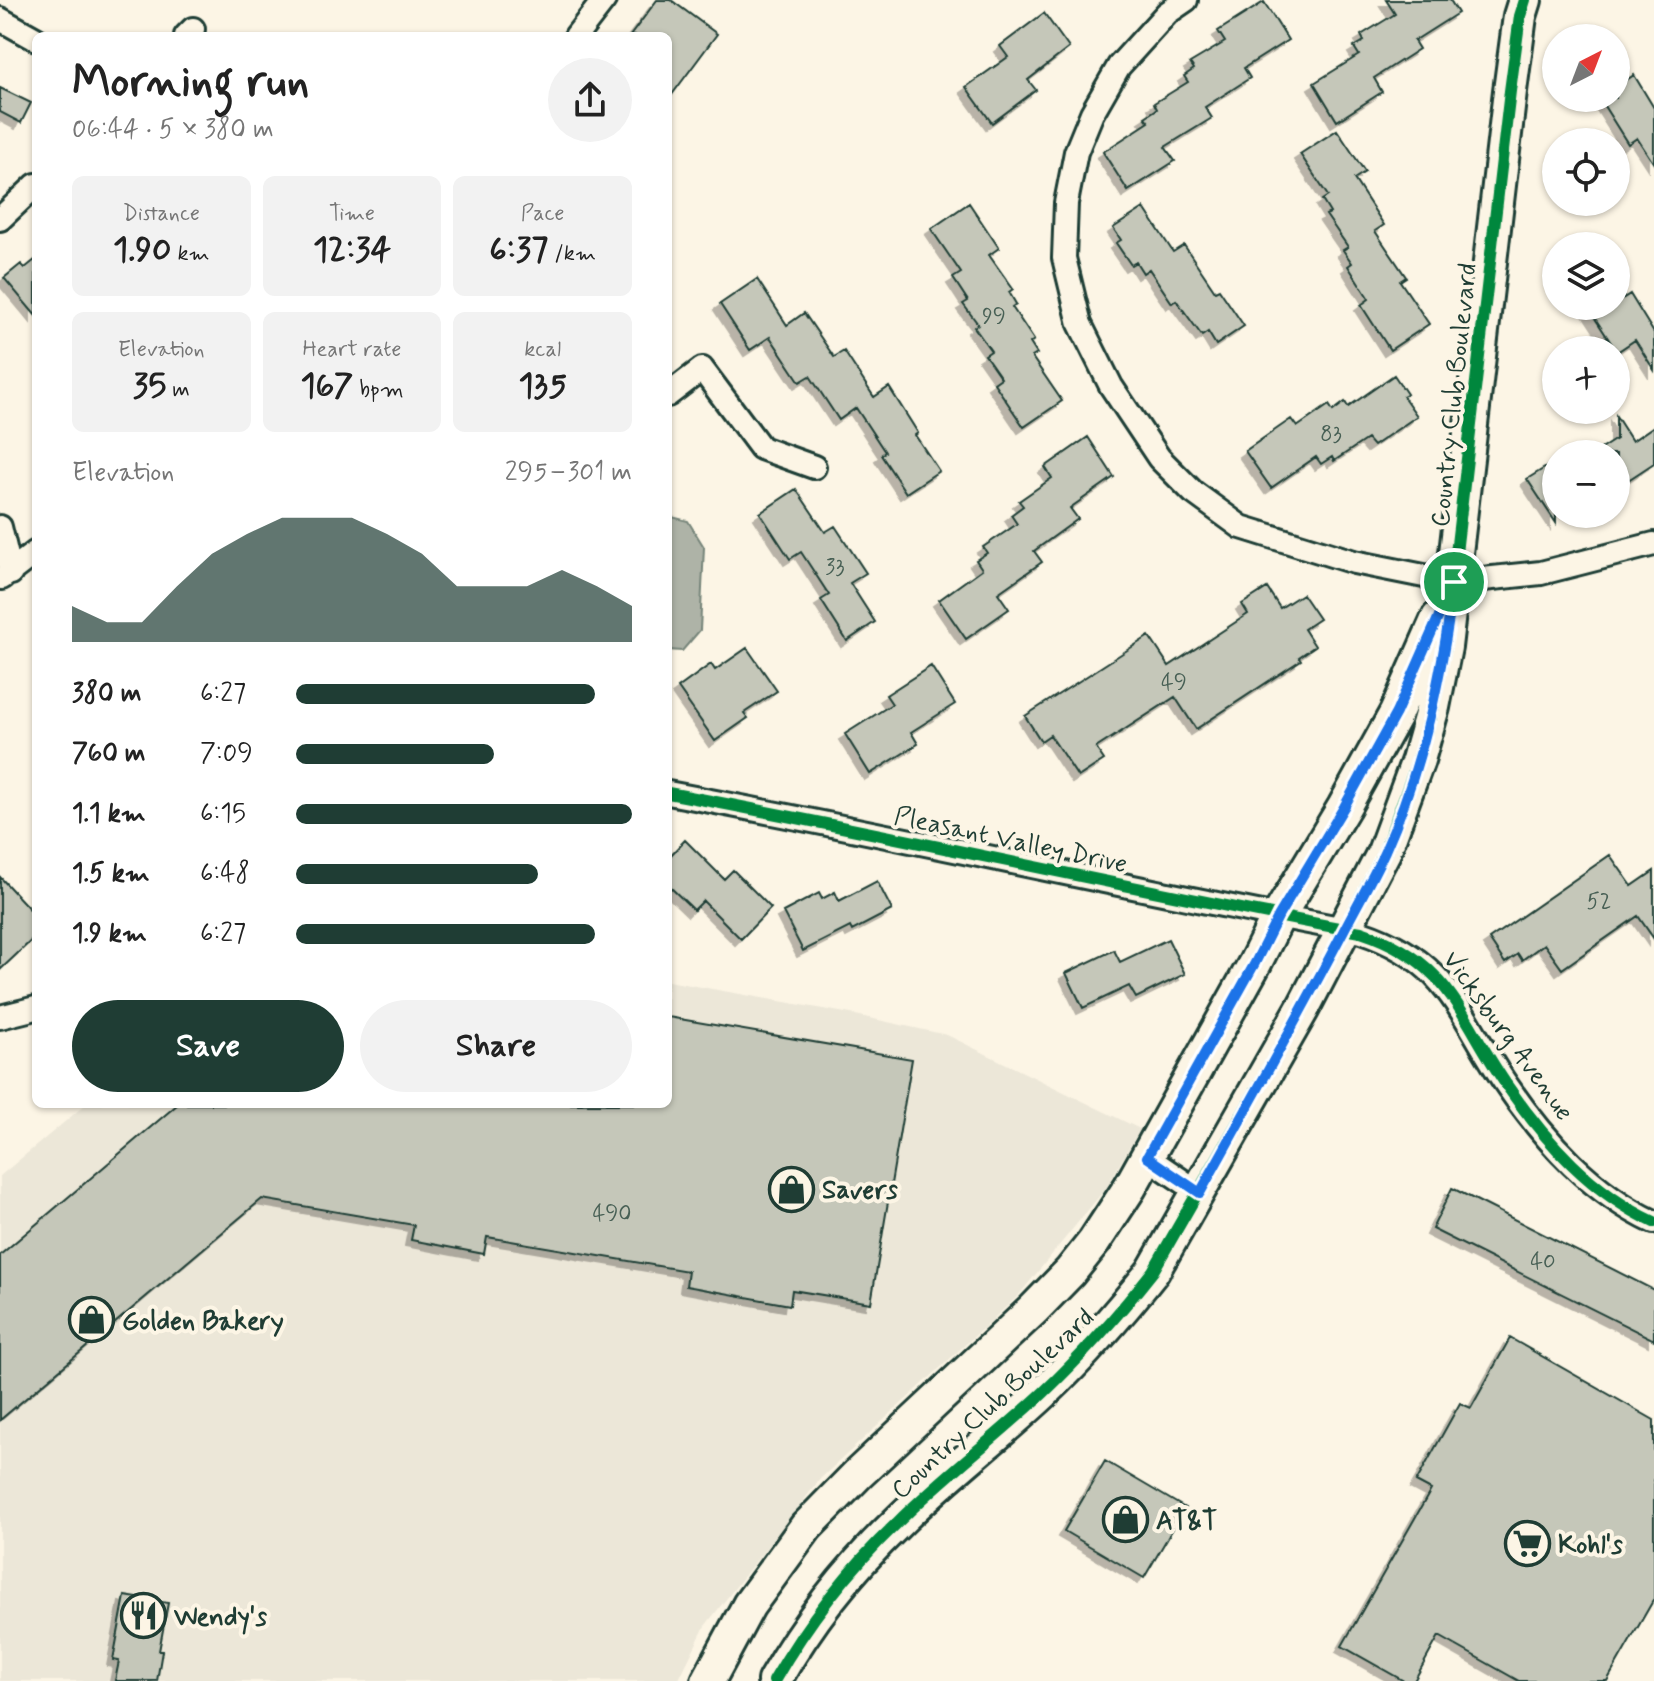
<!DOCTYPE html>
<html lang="en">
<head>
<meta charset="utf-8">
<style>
	body { margin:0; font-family:Mynerve,sans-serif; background:#f2f2f2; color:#222; height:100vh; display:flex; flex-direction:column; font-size:30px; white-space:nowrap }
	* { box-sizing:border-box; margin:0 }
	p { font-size:26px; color:#767676 }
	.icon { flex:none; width:44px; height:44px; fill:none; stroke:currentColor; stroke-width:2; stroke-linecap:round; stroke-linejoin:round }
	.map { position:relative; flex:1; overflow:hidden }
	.sheet { position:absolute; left:32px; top:32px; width:640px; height:1076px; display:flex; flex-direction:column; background:#fff; border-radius:12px; box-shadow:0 2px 6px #0004 }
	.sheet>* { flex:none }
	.needle { width:52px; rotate:42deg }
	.fabs { position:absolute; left:1542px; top:24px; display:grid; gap:16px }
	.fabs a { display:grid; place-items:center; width:88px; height:88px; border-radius:50%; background:#fff; box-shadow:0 2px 6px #0004; font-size:40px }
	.pin { position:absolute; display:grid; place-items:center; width:68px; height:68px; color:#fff; margin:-34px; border:4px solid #fff; border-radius:50%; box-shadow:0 2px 8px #0007 }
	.round { display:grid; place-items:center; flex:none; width:84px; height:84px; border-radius:42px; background:#f2f2f2 }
	.summary { display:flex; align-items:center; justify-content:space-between; height:136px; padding:0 40px }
	h1 { font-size:44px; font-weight:700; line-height:60px }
	.figures { display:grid; grid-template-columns:repeat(3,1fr); gap:12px; height:136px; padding:8px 40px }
	.figures div { display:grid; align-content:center; border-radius:12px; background:#f2f2f2; text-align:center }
	.figures b { font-size:34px; font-weight:700 }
	.figures small { font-size:22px; font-weight:400 }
	.figures p { font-size:22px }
	.chart { height:224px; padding:16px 40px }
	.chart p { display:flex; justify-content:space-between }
	.chart svg { width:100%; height:144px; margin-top:8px; fill:#1f3d34; opacity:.7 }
	.action { display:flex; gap:16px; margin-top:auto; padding:16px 40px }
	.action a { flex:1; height:92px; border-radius:48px; background:#1f3d34; color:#fff; font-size:32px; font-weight:700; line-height:92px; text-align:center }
	.action a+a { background:#f2f2f2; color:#222 }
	ul { padding:0 40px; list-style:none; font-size:26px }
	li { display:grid; grid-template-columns:128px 96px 1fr; align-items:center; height:60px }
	li i { height:20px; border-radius:10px; background:#1f3d34 }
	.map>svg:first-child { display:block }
	.built { fill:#ece7d8 }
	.water { fill:#aeb3a7; stroke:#758479; stroke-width:2 }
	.building { fill:#c5c7b9; stroke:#1f3d34; stroke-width:2; filter:url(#shadow) }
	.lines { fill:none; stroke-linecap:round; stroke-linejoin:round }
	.street-casing { stroke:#1f3d34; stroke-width:28 }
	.secondary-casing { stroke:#1f3d34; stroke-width:38 }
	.street { stroke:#fcf5e5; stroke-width:22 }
	.secondary { stroke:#fcf5e5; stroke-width:32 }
	.cycleway-casing { stroke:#fcf5e5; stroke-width:17 }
	.cycleway { stroke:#00873e; stroke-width:12 }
	.route-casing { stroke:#fff; stroke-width:16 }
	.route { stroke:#1a73e8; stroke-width:10 }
	.labels { text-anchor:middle; stroke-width:8; stroke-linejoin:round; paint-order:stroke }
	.number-label { font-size:22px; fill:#486055 }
	.street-label { font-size:26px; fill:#1f3d34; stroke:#fcf5e5 }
	.poi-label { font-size:26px; font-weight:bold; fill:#1f3d34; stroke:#fcf5e5; text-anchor:start }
</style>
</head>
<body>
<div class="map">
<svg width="1654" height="1681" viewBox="0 0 1654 1681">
	<defs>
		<filter id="shadow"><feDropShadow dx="-6" dy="6" stdDeviation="0" flood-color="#0004"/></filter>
	</defs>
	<rect width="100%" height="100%" fill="#fcf5e5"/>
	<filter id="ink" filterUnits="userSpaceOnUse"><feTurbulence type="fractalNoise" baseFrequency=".0125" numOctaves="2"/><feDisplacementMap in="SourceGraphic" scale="16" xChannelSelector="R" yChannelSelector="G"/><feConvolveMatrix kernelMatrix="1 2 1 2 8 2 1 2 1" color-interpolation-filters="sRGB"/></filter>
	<g filter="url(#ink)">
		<path class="built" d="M668,981l183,33 96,21 193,94 -34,59 -88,108 -197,182 -116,148 -27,55h-678v-505l86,-72h582z"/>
		<path class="water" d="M668,516l20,5 16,26 -4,83 -18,21 -14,-1z"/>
		<path class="building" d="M657,0h14l46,34 -49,66v-64h-38z
			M1386,0h64l8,13 -44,28 5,8 -45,29 8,14 -45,29 -23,-38 45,-28 -5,-8 10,-6 -3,-6 34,-21z
			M1264,2l24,38 -44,28 6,10 -45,29 7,11 -47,29 10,14 -47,30 -25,-39 46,-30 -4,-5 12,-8 -3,-6 34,-21 -4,-6 10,-7 -4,-6 35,-21 -7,-11z
			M1044,13l25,35 -41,32 8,10 -44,33 -26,-36 42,-30 -8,-11z
			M1634,75l20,33v56l-17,-26 -9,6 -29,-46h17v-11z
			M0,88l31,15 -10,20 -21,-11z
			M1337,130l28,42 -11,7 30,46 -9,6 31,46 -6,4 29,43 -39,26 -29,-45 8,-6 -21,-33 4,-3 -9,-13 5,-3 -22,-32 4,-2 -8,-13 6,-4 -28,-42z
			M969,203l30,45 -10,7 24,34 -4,3 7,12 -4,3 22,33 -4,3 7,11 -5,3 30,44 -38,26 -30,-44 7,-5 -16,-23 6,-4 -17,-24 4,-3 -15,-20 5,-3 -15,-23 8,-5 -30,-44z
			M1144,208l29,44 11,-7 31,46 4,-2 25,37 -28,19 -8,-13 -6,4 -26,-36 -4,3 -23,-34 -6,4 -7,-11 -5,3 -15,-22 5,-3 -8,-12z
			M36,259v57l-32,-38 17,-14 4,4z
			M757,279l30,46 17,-12 30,44 10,-6 30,46 15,-10 29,46 -3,2 24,36 -33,22 -25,-38 4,-3 -29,-44 -17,12 -29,-44 -10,6 -30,-45 -20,13 -30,-46z
			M1630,294l24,39v37l-19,-30 -18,12 -30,-46h29v-3z
			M1394,375l13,19 -4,2 14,20 -44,30 -6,-7 -33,22 -2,-4 -11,7 -5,-7 -45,31 -26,-37 46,-32 6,8 32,-22 4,6 12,-9 3,5z
			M1616,416l16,25 22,-15v37l-38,25v-34h-23l23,-15z
			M1088,437l26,40 -44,31 8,11 -44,32 8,11 -44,31 11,16 -43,30 -27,-39 43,-31 -6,-9 11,-7 -4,-6 34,-23 -6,-9 12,-9 -4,-5 33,-23 -7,-11z
			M1556,461v62l-29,-44z
			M796,489l29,43 10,-6 31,47 -16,10 25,39 -28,19 -26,-41 8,-5 -28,-43 -11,7 -30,-46z
			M1267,588l13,20 22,-14 17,25 -15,10 11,17 -16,11 2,3 -105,69 -21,-32 -79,51 8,12 -26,17 -28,-42 -9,6 -16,-25 124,-80 20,30 79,-52 -6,-10z
			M747,648l30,43 -33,22 4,5 -33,23 -37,-53 33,-24 4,6z
			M931,666l24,38 -44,28 7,12 -48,30 -25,-40 47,-30 -6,-9z
			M685,840l39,39 9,-9 38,38 -30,31 -38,-38 -9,9 -26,-25v-27z
			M1610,855l22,31 22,-15v68l-16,-23 -76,53 -18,-25 -22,16 -4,-6 -13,9 -16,-24z
			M0,877l36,39v20l-36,34z
			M877,881l15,29 -40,21 -2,-4 -47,24 -20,-39 36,-19 3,6 13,-7 4,9z
			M1168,939l17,35 -49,24 -7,-12 -46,22 -17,-35 48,-23 6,12z
			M668,1017l244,42 -41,244 -79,-13 -2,15 -104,-19 2,-15 -201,-34 -3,17 -73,-14 3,-15 -152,-26 -262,221v-165l178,-151h490z
			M1452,1188l202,102v50l-222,-111z
			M1510,1338l144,82v179l-47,82h-88l-80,-45 -25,45h-10l-62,-35 89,-156 -15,-8 44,-79 11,5z
			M1105,1461l80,47 -41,70 -80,-47z
			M125,1596l43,7 -9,48h3l-5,30h-42l4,-20 -6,-1z"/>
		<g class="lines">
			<defs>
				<path id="street" d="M1186,0l-19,13 -48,53 -27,47 -16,39 -10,51 -2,55 16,66 31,62 48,72 34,34 48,35 113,35 100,20 87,-9 113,-29
					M0,19l36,20
					M186,36l7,-7
					M576,36l28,-36
					M0,219l36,-34
					M668,395l34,-26 59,79 53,19
					M0,527l11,46
					M2,578l34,-26
					M668,793c232,43 461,96 693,139 91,30 98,85 147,155 38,55 84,106 146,135
					M0,1017l36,-9
					M1147,1157l53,36"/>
				<path id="secondary" d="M708,1681l41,-76 57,-78 52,-53 176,-165 36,-37 24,-30 36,-55 125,-224 24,-48 65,-108 52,-94 42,-95
					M774,1681c33,-58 75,-112 123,-158 46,-46 98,-85 146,-130 39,-37 76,-79 110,-122l150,-263 81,-156 34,-92 15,-53 12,-60 65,-556 10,-75 5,-16"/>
			</defs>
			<use href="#street" class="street-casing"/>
			<use href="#secondary" class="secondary-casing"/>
			<use href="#street" class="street"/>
			<use href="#secondary" class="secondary"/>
			<defs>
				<path id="cycleway" d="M668,793c232,43 461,96 693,139 91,30 98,85 147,155 38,55 84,106 146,135
					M774,1681c33,-58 75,-112 123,-158 46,-46 98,-85 146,-130 39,-37 76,-79 110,-122l150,-263 81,-156 34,-92 15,-53 12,-60 65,-556 10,-75 5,-16"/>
			</defs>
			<use href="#cycleway" class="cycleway-casing"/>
			<use href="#cycleway" class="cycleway"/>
		</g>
	</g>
	<g class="lines" filter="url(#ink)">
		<defs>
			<path id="route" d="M1454,582c-12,93 -31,184 -69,269 -13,28 -28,54 -42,81 -46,88 -95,174 -143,261l-53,-36 108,-194 24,-48 65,-108 52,-94z"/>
		</defs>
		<use href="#route" class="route-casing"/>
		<use href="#route" class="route"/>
	</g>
	<defs>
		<symbol id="shop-ring" viewBox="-11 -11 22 22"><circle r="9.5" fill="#fcf5e5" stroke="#1f3d34" stroke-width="1.5"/><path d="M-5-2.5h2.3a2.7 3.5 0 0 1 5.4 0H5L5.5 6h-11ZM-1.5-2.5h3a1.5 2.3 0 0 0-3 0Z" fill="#1f3d34"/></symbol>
		<symbol id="supermarket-ring" viewBox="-11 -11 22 22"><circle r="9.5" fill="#fcf5e5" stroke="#1f3d34" stroke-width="1.5"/><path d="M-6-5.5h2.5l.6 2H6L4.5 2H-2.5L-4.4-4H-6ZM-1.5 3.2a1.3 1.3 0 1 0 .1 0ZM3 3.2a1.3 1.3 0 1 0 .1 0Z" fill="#1f3d34"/></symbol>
		<symbol id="restaurant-ring" viewBox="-11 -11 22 22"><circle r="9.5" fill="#fcf5e5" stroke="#1f3d34" stroke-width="1.5"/><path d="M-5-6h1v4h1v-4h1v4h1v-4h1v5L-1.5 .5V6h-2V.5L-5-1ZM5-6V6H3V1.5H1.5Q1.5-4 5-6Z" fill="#1f3d34"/></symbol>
	</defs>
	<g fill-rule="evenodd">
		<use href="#shop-ring" x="766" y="1164" width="51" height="51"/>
		<use href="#shop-ring" x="66" y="1294" width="51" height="51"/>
		<use href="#shop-ring" x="1100" y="1494" width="51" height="51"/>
		<use href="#supermarket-ring" x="1502" y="1518" width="51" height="51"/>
		<use href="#restaurant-ring" x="118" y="1590" width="51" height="51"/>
	</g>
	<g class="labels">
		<g class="number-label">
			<text x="994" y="323">99</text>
			<text x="1331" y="441">83</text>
			<text x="835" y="574">33</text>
			<text x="1174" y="689">49</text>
			<text x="1599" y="908">52</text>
			<text x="612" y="1220">490</text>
			<text x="1543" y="1268">40</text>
		</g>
		<g class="street-label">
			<text transform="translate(1453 395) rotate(-84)" y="9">Country Club Boulevard</text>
			<text transform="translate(1011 839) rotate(12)" y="9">Pleasant Valley Drive</text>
			<text transform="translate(1509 1035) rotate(54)" y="9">Vicksburg Avenue</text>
			<text transform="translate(992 1403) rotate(-43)" y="9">Country Club Boulevard</text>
		</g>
		<g class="poi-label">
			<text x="822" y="1198">Savers</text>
			<text x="122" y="1329">Golden Bakery</text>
			<text x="1156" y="1529">AT&amp;T</text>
			<text x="1558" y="1553">Kohl's</text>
			<text x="174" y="1625">Wendy's</text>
		</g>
	</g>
</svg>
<div class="fabs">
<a><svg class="needle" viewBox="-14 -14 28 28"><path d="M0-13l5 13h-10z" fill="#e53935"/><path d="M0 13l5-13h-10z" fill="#767676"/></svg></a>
<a><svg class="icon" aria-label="locate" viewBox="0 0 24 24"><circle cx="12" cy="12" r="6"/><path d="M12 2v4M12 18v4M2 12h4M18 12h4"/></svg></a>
<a><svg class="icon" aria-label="layers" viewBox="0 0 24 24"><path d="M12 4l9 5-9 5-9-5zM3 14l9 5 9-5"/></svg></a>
<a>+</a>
<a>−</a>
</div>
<div class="pin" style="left:1454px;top:582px;background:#1e9e55"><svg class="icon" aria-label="arrive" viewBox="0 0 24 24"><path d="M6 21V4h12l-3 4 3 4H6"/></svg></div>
<section class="sheet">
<div class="summary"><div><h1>Morning run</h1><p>06:44 · 5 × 380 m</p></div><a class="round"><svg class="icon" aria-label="share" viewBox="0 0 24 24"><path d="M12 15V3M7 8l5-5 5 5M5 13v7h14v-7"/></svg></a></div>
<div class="figures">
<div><p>Distance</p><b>1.90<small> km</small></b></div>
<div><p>Time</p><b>12:34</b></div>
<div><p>Pace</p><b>6:37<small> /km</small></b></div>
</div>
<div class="figures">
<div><p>Elevation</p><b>35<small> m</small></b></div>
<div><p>Heart rate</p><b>167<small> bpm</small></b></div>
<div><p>kcal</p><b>135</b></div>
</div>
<div class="chart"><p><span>Elevation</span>295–301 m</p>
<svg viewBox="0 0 160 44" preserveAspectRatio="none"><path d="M0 44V33L10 38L20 38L30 27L40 17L50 11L60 6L70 6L80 6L90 11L100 17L110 27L120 27L130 27L140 22L150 27L160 33V44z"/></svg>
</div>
<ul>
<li><b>380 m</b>6:27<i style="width:89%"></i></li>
<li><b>760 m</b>7:09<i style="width:59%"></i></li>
<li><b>1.1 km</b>6:15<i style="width:100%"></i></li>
<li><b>1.5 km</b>6:48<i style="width:72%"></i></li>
<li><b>1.9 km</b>6:27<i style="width:89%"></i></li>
</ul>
<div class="action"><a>Save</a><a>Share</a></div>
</section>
</div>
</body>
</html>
